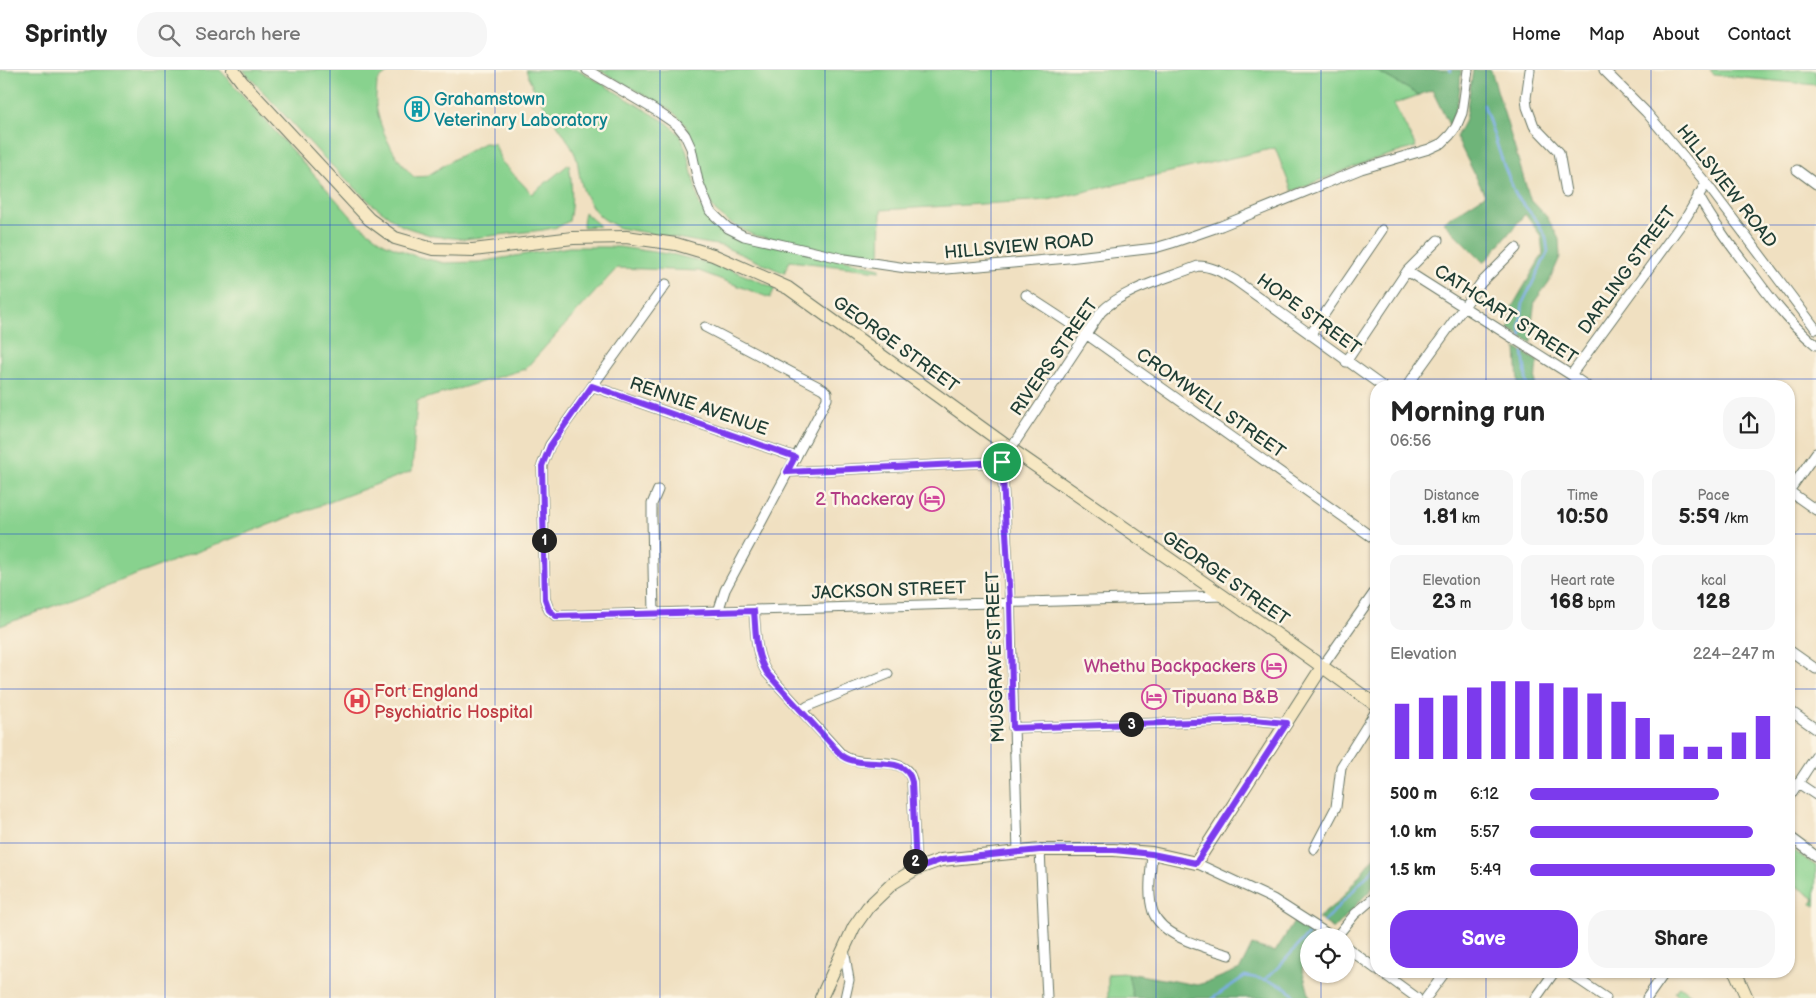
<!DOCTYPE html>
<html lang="en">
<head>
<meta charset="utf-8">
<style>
	body { margin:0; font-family:"Balsamiq Sans",sans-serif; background:#f6f6f6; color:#222; height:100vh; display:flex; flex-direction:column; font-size:19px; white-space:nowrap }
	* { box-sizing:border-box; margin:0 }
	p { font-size:16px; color:#767676 }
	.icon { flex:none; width:28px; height:28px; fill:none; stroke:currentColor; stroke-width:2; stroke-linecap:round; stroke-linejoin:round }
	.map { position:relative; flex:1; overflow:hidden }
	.side { position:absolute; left:1370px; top:310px; width:425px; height:598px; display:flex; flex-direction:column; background:#fff; border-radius:20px; box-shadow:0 1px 4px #0004 }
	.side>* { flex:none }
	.buttons { position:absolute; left:1300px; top:858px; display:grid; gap:10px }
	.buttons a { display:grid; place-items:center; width:55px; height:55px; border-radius:50%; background:#fff; box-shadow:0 1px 4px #0004; font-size:25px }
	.pin { position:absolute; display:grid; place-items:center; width:42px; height:42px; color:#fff; margin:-21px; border:2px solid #fff; border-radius:50%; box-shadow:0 1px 5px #0007 }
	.km { position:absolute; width:25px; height:25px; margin:-12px; border-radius:50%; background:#222; color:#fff; font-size:14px; line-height:25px; text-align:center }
	.round { display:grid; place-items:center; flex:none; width:52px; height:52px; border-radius:20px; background:#f6f6f6 }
	.summary { display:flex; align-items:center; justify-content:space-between; height:85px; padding:0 20px }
	h1 { font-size:28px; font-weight:800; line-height:38px }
	.figures { display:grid; grid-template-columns:repeat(3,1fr); gap:8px; height:85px; padding:5px 20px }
	.figures div { display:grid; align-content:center; border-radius:12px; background:#f6f6f6; text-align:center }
	.figures b { font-size:21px; font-weight:800 }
	.figures small { font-size:14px; font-weight:400 }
	.figures p { font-size:14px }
	.chart { height:140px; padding:10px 20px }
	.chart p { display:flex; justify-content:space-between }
	.chart svg { width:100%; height:90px; margin-top:5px; stroke:#7c3aed; stroke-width:6 }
	.button { display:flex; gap:10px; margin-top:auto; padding:10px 20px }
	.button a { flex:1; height:58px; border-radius:20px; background:#7c3aed; color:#fff; font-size:20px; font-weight:800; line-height:58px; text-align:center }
	.button a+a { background:#f6f6f6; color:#222 }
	ul { padding:0 20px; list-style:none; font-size:16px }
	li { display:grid; grid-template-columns:80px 60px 1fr; align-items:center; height:38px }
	li i { height:12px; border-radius:6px; background:#7c3aed }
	header { display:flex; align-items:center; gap:30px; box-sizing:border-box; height:70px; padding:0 25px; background:#fff; border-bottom:1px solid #e0e0e0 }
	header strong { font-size:24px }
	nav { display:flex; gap:28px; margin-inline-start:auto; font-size:18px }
	.search { width:350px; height:45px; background:#f6f6f6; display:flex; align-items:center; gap:12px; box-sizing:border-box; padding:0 18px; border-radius:20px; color:#767676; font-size:19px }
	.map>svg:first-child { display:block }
	.green { fill:#88d28e; stroke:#548861 }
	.forest { fill:#6eb479; stroke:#467856 }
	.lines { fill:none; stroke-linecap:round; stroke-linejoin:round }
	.stream { stroke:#7bade7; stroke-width:2.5 }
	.street-casing { stroke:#687665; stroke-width:11 }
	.secondary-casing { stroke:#687665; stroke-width:14 }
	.street { stroke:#fff; stroke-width:9 }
	.secondary { stroke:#f7e8c3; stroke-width:12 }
	.route-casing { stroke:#fff; stroke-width:10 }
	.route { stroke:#7c3aed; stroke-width:6 }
	.grid { fill:none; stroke:#1d4ed8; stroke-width:1; stroke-opacity:0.55 }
	.labels { text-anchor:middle; stroke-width:5; stroke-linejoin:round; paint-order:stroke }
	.culture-label { font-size:18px; fill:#0d838f; stroke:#fcf5e5; text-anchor:start }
	.street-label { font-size:18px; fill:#1f3d34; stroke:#fcf5e5 }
	.hotel-label { font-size:18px; fill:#b23c85; stroke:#fcf5e5; text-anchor:end }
	.health-label { font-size:18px; fill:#be3a42; stroke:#fcf5e5; text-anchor:start }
</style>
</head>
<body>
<header>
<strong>Sprintly</strong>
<div class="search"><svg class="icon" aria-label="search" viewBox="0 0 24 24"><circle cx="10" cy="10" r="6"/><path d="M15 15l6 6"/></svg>Search here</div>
<nav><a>Home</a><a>Map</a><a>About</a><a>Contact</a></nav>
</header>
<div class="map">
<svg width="1816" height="928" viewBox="0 0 1816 928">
	<rect width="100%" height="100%" fill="#fcf5e5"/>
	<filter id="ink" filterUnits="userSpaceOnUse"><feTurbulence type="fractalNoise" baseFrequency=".02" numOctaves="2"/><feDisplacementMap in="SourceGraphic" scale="10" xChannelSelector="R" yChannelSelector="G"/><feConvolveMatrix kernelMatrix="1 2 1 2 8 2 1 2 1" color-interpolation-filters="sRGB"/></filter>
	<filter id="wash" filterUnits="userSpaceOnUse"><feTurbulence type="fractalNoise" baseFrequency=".0096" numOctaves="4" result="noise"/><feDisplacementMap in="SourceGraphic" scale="20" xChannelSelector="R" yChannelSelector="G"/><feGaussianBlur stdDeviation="1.12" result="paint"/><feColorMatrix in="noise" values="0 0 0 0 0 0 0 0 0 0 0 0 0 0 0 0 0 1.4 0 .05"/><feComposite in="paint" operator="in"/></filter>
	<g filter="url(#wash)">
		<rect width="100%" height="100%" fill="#f0e0c1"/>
		<path class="green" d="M0,0h220l137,153 27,20 31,13 29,7 35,-1 90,-15h50l56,8 50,12 50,21 -5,10 -71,-27 -82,-3 -92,101 -108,32 -5,70 -412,155z
			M243,0h154l-10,3 -10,8c0,8 -2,17 -1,24 4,26 19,54 38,72l13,-1 27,-17 30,-16 11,1 6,17 31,33 37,-30c3,19 4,38 0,57l-11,6 -15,3 -79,9 -31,-3 -31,-10 -30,-22 -47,-45z
			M526,0h53l90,54 12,12 6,17 13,53 7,8 21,18 152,36v3l-90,-10 -6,12 -62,-27 -103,-18c-8,-5 -17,-9 -22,-15 -7,-8 -14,-21 -16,-31 -3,-10 -2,-20 -7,-30 -14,-29 -39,-50 -48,-82z
			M599,0h776l44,25 -25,9 22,43 -44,13 -80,31 -17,-43 -227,52 -167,10 -1,52 -127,-27 -24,-13 -14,-11 -6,-11 -8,-23 -4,-22 -5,-17 -8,-15 -14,-14z
			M1710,0h106v15l-102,-10z
			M584,142l16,14 -17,1z
			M1789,777l27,19 -1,40 -3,-2 3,-5 -26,-18z
			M1128,903l5,25h-25v-24z
			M1679,916l16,12h-14l-6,-5z"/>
		<path class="forest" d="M1375,0h86c-1,20 -2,37 -12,55l-17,-35 -13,5z
			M1473,0h18l39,129 17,18 12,22 1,18 -11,25 -14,19 -3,21v21l-23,-14 3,-22 31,-53 -2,-18 -16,-22 -41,49 -41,-41 42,-27 -29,-58 9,-17z
			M1516,278l23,14 -3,8 -1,16h-17z
			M1376,784v30l-42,45 -16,-11 22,-18z
			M1294,852l20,14h-5v19l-7,13 8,30h-177l-5,-25 69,12 14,-4 29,-12 12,-24 23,7z"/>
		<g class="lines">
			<path class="stream" d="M1450,0l1,1
				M1484,35l20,61 12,29 21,26 9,16 2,15 -25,50 -3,23 1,12
				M1523,282l4,34
				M1324,852l52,-56
				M1266,908c17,-13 28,-30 44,-45
				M1213,928l32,-22c18,3 41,6 51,22"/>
		</g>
	</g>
	<g filter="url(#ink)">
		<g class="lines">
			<defs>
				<path id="street" d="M587,0l68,40 22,15 8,10 6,13 7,33 12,30 18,17 16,8 101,23 61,9 30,2 132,-12 87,-10 17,-5 49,-17 140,-57 68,-20 13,-6 8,-8 6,-8 6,-14 6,-43
					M1530,0l-4,28 1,9 7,19 25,26 7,40
					M1604,0l42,42 60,71 110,146
					M1797,100l19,14
					M1698,125c16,29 36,55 57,82 18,25 37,49 61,68
					M1407,201l164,104 16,11
					M666,214l-116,161 -8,21 3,133 4,11 7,6 667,-20
					M1026,225l60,39 290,206
					M705,257l118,62 4,4v6l-102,191 -7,22
					M1310,265l72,-105
					M1346,292l61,-91 31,-31
					M1571,305l116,-159 19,-33
					M592,316l203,71
					M1407,316l74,-103 35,-35
					M1002,392l99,-150c24,-24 65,-33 97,-46 14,0 25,7 37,14l147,106
					M1002,392l8,140 8,249
					M787,402l215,-10
					M1789,421l27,-38
					M1789,421l27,19
					M754,541c2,22 1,43 13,62l75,82c21,15 65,-3 70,26l4,88
					M654,544l-2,-96v-14l6,-14
					M1789,580l27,19
					M1322,597l54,-77
					M802,640l6,-4 80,-32
					M1789,640l27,19
					M1013,658l241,-8 33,3
					M1798,713l18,12
					M1789,727l27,-41
					M1789,766l27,20
					M1314,779l22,-42 5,-40 35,-56
					M1040,780l7,148
					M1152,783c-1,19 -5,41 1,59 10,26 52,35 76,43
					M1196,793l77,36 58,37
					M1337,866l18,-22 21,-18
					M1346,877l30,22
					M844,879l5,31 -4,18
					M1380,901l37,27
					M1566,901l40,27
					M1426,928l20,-27
					M1536,928l19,-27
					M1647,928l19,-27"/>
				<path id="secondary" d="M233,0l9,12 127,137 26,19 38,11 40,1 100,-12 53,-1 50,7 37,11 75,33 223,161 212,147 153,109
					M1735,901l12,27
					M821,928l33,-71 14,-20 25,-24 23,-14 25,-9 99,-10h74l38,3 44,10 126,-196"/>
			</defs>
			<use href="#street" class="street-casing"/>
			<use href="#secondary" class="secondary-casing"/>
			<use href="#street" class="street"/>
			<use href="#secondary" class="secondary"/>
		</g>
	</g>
	<g class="lines" filter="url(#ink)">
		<defs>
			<path id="route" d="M592,316l203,71 -8,15 215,-10 8,140 3,126 241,-8 33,3 -91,140 -44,-9 -38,-4h-74l-99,10 -25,9 -4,-87c-6,-30 -48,-11 -70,-26l-75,-83c-12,-19 -11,-40 -13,-62l-198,5 -7,-6 -4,-11 -3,-133 8,-20z"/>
		</defs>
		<use href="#route" class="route-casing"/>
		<use href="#route" class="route"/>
	</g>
	<path class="grid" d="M165,0v928M330,0v928M495,0v928M660,0v928M825,0v928M991,0v928M1156,0v928M1321,0v866M1486,0v316M1651,0v316M0,155h1816M0,309h1816M0,464h1376M1789,464h27M0,619h1376M1789,619h27M0,773h1376M1789,773h27M1486,901v27M1651,901v27M1321,904v24"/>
	<defs>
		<symbol id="building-ring" viewBox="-11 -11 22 22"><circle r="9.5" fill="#fcf5e5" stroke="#0f9aa8" stroke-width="1.5"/><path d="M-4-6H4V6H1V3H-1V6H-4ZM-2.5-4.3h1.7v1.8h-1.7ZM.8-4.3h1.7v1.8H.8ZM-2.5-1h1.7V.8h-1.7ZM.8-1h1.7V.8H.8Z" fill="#0f9aa8"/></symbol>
		<symbol id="hotel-ring" viewBox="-11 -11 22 22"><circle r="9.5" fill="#fcf5e5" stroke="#d1479c" stroke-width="1.5"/><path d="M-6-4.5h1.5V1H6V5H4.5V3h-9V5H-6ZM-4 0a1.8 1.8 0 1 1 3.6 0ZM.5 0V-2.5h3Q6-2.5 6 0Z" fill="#d1479c"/></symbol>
		<symbol id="hospital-ring" viewBox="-11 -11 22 22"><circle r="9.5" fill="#fcf5e5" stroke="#e0444e" stroke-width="1.5"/><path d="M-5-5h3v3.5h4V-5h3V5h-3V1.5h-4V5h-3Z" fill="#e0444e"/></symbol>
	</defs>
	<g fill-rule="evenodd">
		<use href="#building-ring" x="403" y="25" width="28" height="28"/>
		<use href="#hotel-ring" x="918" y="415" width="28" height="28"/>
		<use href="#hotel-ring" x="1260" y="582" width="28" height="28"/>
		<use href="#hotel-ring" x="1140" y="613" width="28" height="28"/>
		<use href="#hospital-ring" x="343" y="617" width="28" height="28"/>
	</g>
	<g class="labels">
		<g class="culture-label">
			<text x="434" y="35">Grahamstown<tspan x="434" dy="21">Veterinary Laboratory</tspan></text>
		</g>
		<g class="street-label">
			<text transform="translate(1727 116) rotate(52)" y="6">HILLSVIEW ROAD</text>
			<text transform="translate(1019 176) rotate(-5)" y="6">HILLSVIEW ROAD</text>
			<text transform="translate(1627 200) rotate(-54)" y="6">DARLING STREET</text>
			<text transform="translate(1309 244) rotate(36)" y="6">HOPE STREET</text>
			<text transform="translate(1506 244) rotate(33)" y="6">CATHCART STREET</text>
			<text transform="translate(896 274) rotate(36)" y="6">GEORGE STREET</text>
			<text transform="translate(1054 287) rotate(-55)" y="6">RIVERS STREET</text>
			<text transform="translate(1211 333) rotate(35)" y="6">CROMWELL STREET</text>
			<text transform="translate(699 336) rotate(19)" y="6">RENNIE AVENUE</text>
			<text transform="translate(1226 508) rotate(35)" y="6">GEORGE STREET</text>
			<text transform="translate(889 520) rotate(-2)" y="6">JACKSON STREET</text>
			<text transform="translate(995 587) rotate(-92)" y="6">MUSGRAVE STREET</text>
		</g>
		<g class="hotel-label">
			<text x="914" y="435">2 Thackeray</text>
			<text x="1256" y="602">Whethu Backpackers</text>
			<text x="1172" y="633" text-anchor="start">Tipuana B&amp;B</text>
		</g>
		<g class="health-label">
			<text x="374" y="627">Fort England<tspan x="374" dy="21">Psychiatric Hospital</tspan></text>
		</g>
	</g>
</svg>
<div class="buttons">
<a><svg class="icon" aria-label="locate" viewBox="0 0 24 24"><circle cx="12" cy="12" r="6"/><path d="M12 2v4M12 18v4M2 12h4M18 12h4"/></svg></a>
</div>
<div class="pin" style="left:1002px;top:392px;background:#1e9e55"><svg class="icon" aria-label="arrive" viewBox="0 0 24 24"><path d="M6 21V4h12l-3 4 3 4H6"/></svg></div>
<b class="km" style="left:544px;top:470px">1</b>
<b class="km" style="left:915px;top:791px">2</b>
<b class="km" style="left:1131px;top:654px">3</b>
<section class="side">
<div class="summary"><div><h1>Morning run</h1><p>06:56</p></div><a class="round"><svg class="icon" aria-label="share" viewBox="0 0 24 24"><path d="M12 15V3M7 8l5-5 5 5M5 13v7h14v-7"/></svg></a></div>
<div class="figures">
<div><p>Distance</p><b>1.81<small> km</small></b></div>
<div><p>Time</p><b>10:50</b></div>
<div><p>Pace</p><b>5:59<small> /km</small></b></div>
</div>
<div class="figures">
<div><p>Elevation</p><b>23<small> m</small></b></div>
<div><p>Heart rate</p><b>168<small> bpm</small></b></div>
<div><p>kcal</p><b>128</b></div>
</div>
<div class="chart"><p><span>Elevation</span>224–247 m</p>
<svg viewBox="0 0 160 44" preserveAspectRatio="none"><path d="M5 44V17M15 44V14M25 44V13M35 44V9M45 44V6M55 44V6M65 44V7M75 44V9M85 44V12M95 44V16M105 44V24M115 44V32M125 44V38M135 44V38M145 44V31M155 44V23"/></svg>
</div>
<ul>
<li><b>500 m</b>6:12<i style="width:77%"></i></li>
<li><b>1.0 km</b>5:57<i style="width:91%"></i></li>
<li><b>1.5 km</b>5:49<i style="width:100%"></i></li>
</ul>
<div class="button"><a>Save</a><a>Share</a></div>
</section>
</div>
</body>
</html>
